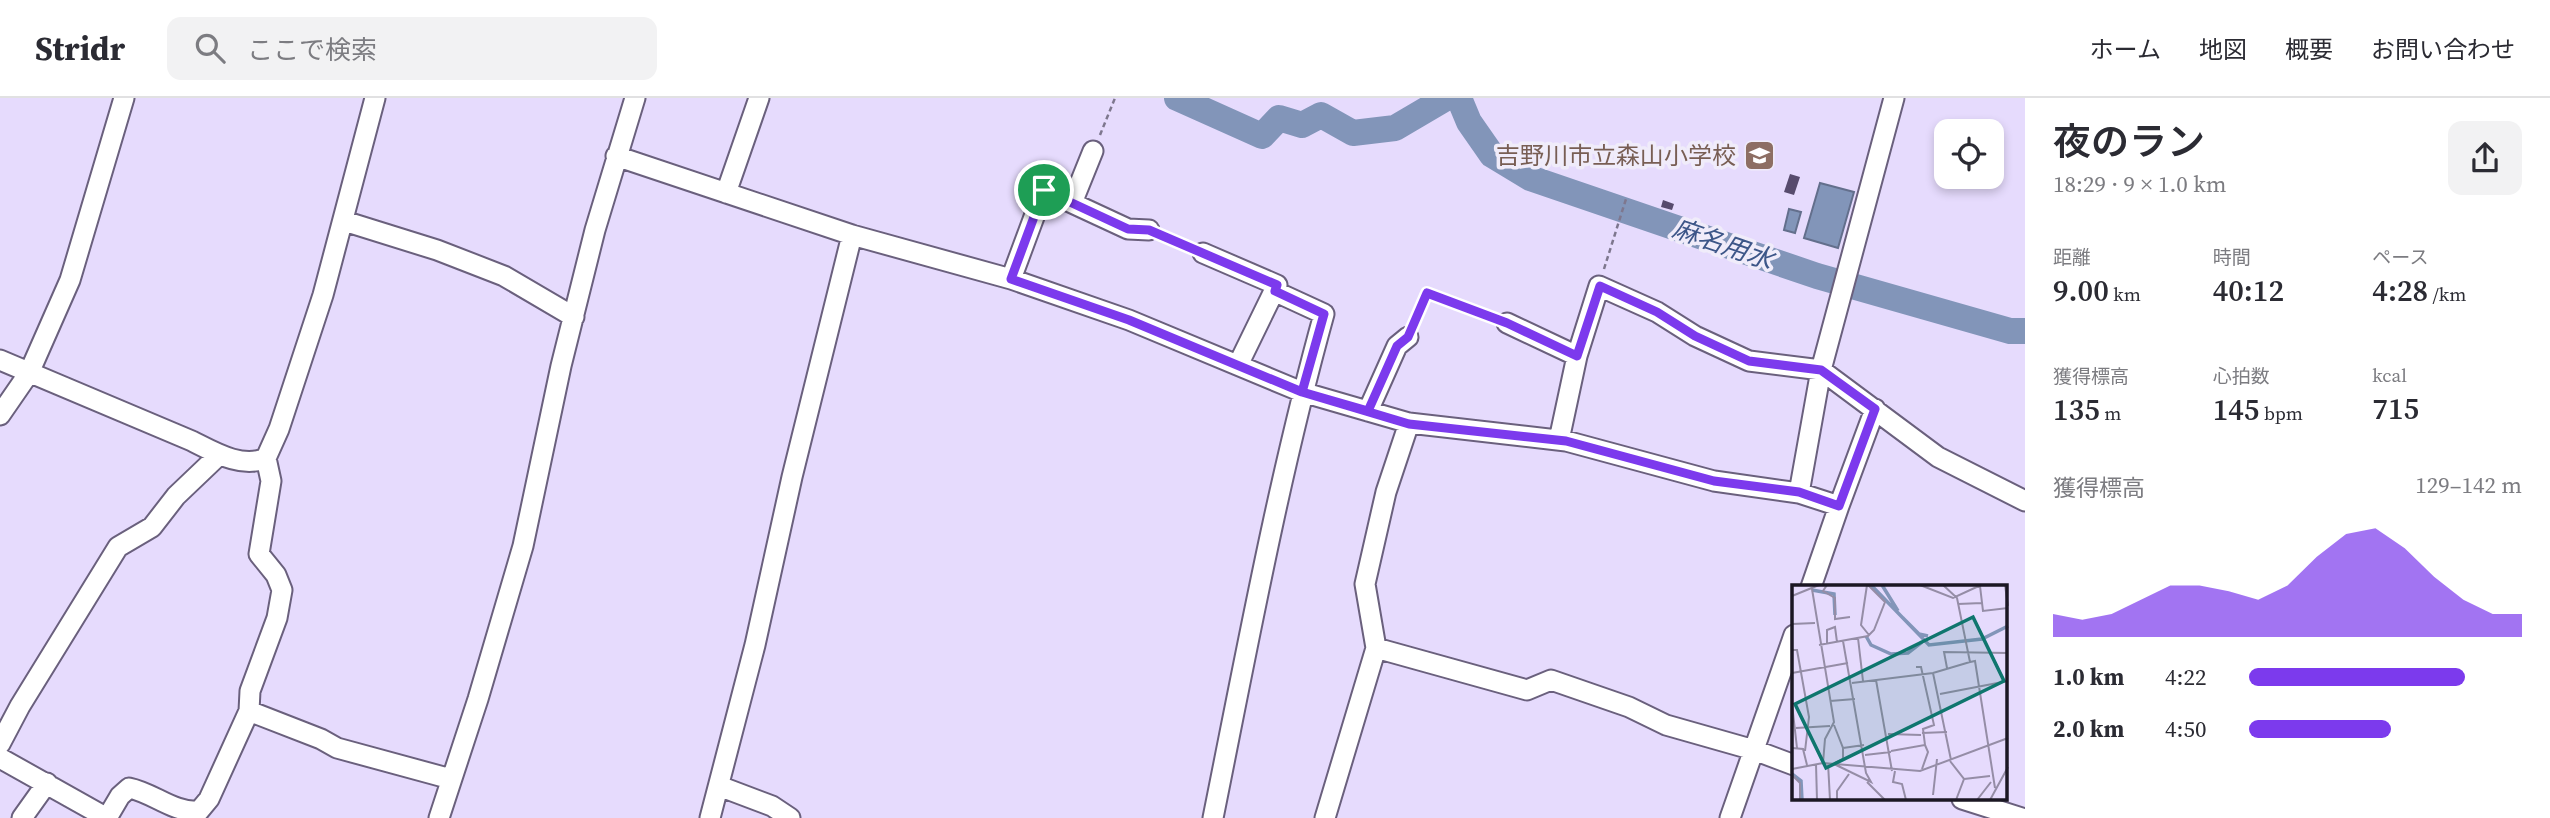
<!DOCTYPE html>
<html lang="ja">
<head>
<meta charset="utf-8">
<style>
	body { margin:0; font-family:"Source Serif 4","Noto Sans JP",serif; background:#f2f2f3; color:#2b2b33; height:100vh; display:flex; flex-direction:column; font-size:26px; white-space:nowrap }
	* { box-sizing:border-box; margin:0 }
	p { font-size:23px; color:#7c7c81 }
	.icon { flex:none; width:38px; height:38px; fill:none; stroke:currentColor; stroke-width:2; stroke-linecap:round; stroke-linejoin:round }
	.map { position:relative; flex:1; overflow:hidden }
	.side { display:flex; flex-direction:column; background:#fff; width:525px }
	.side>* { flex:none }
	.fabs { position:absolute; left:1934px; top:21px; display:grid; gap:14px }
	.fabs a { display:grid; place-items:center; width:70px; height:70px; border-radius:14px; background:#fff; box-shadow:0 4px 10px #0003; font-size:35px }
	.pin { position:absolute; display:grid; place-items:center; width:60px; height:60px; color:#fff; margin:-30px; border:4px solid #fff; border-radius:50%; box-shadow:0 2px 7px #0007 }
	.round { display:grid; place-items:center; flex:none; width:74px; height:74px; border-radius:14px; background:#f2f2f3 }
	.headline { display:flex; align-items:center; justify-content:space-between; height:119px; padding:0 28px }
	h1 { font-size:38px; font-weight:600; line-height:52px }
	.stats { display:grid; grid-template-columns:repeat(3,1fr); gap:10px; height:119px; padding:7px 28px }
	.stats div { display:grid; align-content:center }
	.stats b { font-size:30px; font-weight:600 }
	.stats small { font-size:19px; font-weight:400 }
	.stats p { font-size:19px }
	.chart { height:196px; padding:14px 28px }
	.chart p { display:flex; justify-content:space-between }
	.chart svg { width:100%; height:126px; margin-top:7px; fill:#7c3aed; opacity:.7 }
	ul { padding:0 28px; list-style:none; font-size:23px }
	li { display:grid; grid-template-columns:112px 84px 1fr; align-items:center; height:52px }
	li i { height:18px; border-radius:9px; background:#7c3aed }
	header { display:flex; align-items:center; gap:42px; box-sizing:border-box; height:98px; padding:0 35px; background:#fff; border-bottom:2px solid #e1e1e2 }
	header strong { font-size:33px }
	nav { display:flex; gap:38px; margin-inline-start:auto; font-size:24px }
	.search { width:490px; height:63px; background:#f2f2f3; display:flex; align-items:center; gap:18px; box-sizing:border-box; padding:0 24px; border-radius:14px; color:#7c7c81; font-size:26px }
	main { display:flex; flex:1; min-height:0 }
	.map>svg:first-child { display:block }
	.water { fill:#8295b9; stroke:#636f8c; stroke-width:2 }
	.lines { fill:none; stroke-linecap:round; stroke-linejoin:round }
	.river { stroke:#8295b9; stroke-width:26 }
	.building { fill:#574b6d }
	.minor-casing { stroke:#6a607d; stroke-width:23 }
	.path { stroke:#7e778e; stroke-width:2.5; stroke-dasharray:5 3.5; stroke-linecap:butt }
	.minor { stroke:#fff; stroke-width:19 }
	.route-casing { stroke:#fff; stroke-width:14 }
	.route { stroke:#7c3aed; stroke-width:9 }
	.labels { text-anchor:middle; stroke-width:7; stroke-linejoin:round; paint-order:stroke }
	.education-label { font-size:24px; fill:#785e54; stroke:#f0ecfa; text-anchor:end }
	.water-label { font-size:26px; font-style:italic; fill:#3d5688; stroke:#f0ecfa }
	.inset-river { fill:none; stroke:#8295b9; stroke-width:3.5 }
	.inset-road { fill:none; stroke:#958da6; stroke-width:2 }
	.view { fill:#0f766e; fill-opacity:0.15; stroke:#0f766e; stroke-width:3.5 }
	.inset-edge { fill:none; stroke:#1b1723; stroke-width:3.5 }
</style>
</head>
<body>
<header>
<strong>Stridr</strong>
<div class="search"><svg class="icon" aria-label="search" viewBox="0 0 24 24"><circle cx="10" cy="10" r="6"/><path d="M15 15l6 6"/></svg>ここで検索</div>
<nav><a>ホーム</a><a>地図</a><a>概要</a><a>お問い合わせ</a></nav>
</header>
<main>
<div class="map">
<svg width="2025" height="720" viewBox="0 0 2025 720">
	<rect width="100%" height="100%" fill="#e6dbfd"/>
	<path class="water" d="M1820,85l34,9 -16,56 -34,-10z
		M1789,111l12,3 -6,21 -11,-3z"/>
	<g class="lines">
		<path class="river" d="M1177,0l85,38 17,-18 23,7 19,-10 32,18 42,-5 51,-30
			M1459,0l10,24 23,33 38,23 287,98 193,55h15"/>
	</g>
	<path class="building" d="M1790,76l10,3 -6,18 -10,-3z
		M1663,102l11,4 -2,6 -11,-3z"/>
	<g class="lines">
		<defs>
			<path id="minor" d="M616,58l236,79 159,44 118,41 173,72 107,31 157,18 148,40 85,12 40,13 -28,81
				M726,95l33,-95
				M1072,105l21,-52
				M344,123l93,29 67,26 70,41
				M1203,155l74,32 -39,80
				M1011,181l33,-89 84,39 21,1
				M1507,225l70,33
				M0,262l192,81c22,11 50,28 74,17l13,-29 44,-134 52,-197
				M1368,313l29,-65 11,-9
				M0,317l29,-42 41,-93 54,-182
				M1559,342l18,-84 22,-70 58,26 38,24 54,25 72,9 117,87 87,44
				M1799,395l22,-123 73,-272
				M1839,408l36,-97
				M1376,550l151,42 24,-10 78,27 37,18 88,25 40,15
				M249,613l72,28 16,9 114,31
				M0,646l20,-38 98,-159 34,-20 24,-31 43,-41
				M0,660l107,60
				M719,688l53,20 18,12
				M1962,701l60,19
				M22,720l25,-35
				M107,720l13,-22 9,-8c25,5 44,25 70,23l10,-12 40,-88 1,-20 27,-73 5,-28 -6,-15 -17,-21 12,-73 -5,-23
				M439,720l39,-119 45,-153 38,-180 34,-136 40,-132
				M710,720l45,-173 37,-168 60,-242
				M1213,720c34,-169 65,-338 111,-504l-50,-23
				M1325,720l51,-170 -11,-64 21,-92 23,-69
				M1730,720l64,-183"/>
		</defs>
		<use href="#minor" class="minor-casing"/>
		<path class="path" d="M1100,37l15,-37
			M1165,138l23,10
			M1604,171l22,-70
			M1415,223l12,-28 67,25"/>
		<use href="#minor" class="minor"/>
	</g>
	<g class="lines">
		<defs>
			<path id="route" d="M1044,92l-33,89 118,41 173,72 107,32 157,17 148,40 85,11 40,14 36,-97 -54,-39 -72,-9 -54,-25 -38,-24 -57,-26 -23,70 -70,-33 -80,-30 -19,44 -11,9 -29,65 -66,-19 22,-78 -49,-23 2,-6 -128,-55 -21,-1 -84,-39"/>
		</defs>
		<use href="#route" class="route-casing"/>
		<use href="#route" class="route"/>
	</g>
	<defs>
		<symbol id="school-square" viewBox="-11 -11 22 22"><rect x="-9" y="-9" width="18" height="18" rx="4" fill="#8d6e63" stroke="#f0ecfa"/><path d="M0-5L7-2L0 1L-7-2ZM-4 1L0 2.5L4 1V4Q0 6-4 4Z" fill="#fff"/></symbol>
	</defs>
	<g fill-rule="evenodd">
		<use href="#school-square" x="1742" y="40" width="35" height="35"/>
	</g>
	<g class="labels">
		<g class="education-label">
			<text x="1736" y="66">吉野川市立森山小学校</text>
		</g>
		<g class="water-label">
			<text transform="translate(1723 146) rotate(19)" y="9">麻名用水</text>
		</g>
	</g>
	<g transform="translate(1792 487)">
		<rect width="215" height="215" fill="#e6dbfd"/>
		<path class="inset-river" d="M79,0l58,60 53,-6 26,-13M90,0l16,26M20,5l22,4 1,21M111,33l16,16 9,2M74,51l5,9 20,9 17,-1 14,-11M0,189l9,7 1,19"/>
		<path class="inset-road" d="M35,0l-4,6 12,7v21l15,-2M75,0l-6,40 8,10M128,0l33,13 28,-13M151,0l14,13 13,64 5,-1 20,127M213,0l3,21M188,1l3,25 25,-3M20,4l22,133 -9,17 -2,24M0,11l27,-11M166,19l24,-1M0,39l23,-1M66,53l5,43M35,58v-13l8,-3 2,15M27,60l49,-9 6,-6 11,-28 -17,-17M0,65h5l12,67 -4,34M155,83l-3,-16 64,1M0,88l56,-10M141,88l18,87M84,95l16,91M60,98l81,-10 37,-11M148,109l68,-13M38,116l25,-2M0,119l5,44M42,140l9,23v11l-8,4M4,143l34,-2M130,148l25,-1M96,149l33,1M0,163l11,1 4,16M51,163l21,-3M99,166l34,-6 -2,-16 11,-4 -13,-58h-5M73,170l26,-3M158,176l14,18 -8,21M36,178l2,37M24,179l1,36M42,179l37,18 -5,-9 -23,-132M0,184l31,-6 97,8 88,-33M130,184l6,-17 -3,-7M103,186l-2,11 9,2 4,16M0,190l8,8v17M172,194l26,-3M75,197l18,18M141,210l4,-36M45,215v-9l12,-17M185,215l14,-18M198,215l18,-33"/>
		<path class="view" d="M181,32l31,64 -178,87 -31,-64z"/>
		<rect width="215" height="215" class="inset-edge"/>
	</g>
</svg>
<div class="fabs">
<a><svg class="icon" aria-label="locate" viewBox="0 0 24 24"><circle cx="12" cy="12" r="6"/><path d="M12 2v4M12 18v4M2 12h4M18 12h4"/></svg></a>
</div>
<div class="pin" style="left:1044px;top:92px;background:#1e9e55"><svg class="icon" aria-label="arrive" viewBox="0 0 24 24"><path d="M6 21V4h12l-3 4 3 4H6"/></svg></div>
</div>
<section class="side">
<div class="headline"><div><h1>夜のラン</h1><p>18:29 · 9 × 1.0 km</p></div><a class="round"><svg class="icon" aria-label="share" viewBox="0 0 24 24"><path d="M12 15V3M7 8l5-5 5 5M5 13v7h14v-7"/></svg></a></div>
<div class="stats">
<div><p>距離</p><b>9.00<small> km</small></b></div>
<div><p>時間</p><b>40:12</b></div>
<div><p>ペース</p><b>4:28<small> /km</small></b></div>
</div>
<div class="stats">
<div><p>獲得標高</p><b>135<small> m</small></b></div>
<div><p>心拍数</p><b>145<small> bpm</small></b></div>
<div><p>kcal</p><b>715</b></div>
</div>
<div class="chart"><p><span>獲得標高</span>129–142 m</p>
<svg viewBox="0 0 160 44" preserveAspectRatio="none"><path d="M0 44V36L10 38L20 36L30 31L40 26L50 26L60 28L70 31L80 26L90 16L100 8L110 6L120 13L130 23L140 31L150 36L160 36V44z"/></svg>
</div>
<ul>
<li><b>1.0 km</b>4:22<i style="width:79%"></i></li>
<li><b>2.0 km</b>4:50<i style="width:52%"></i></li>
</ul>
</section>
</main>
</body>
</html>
